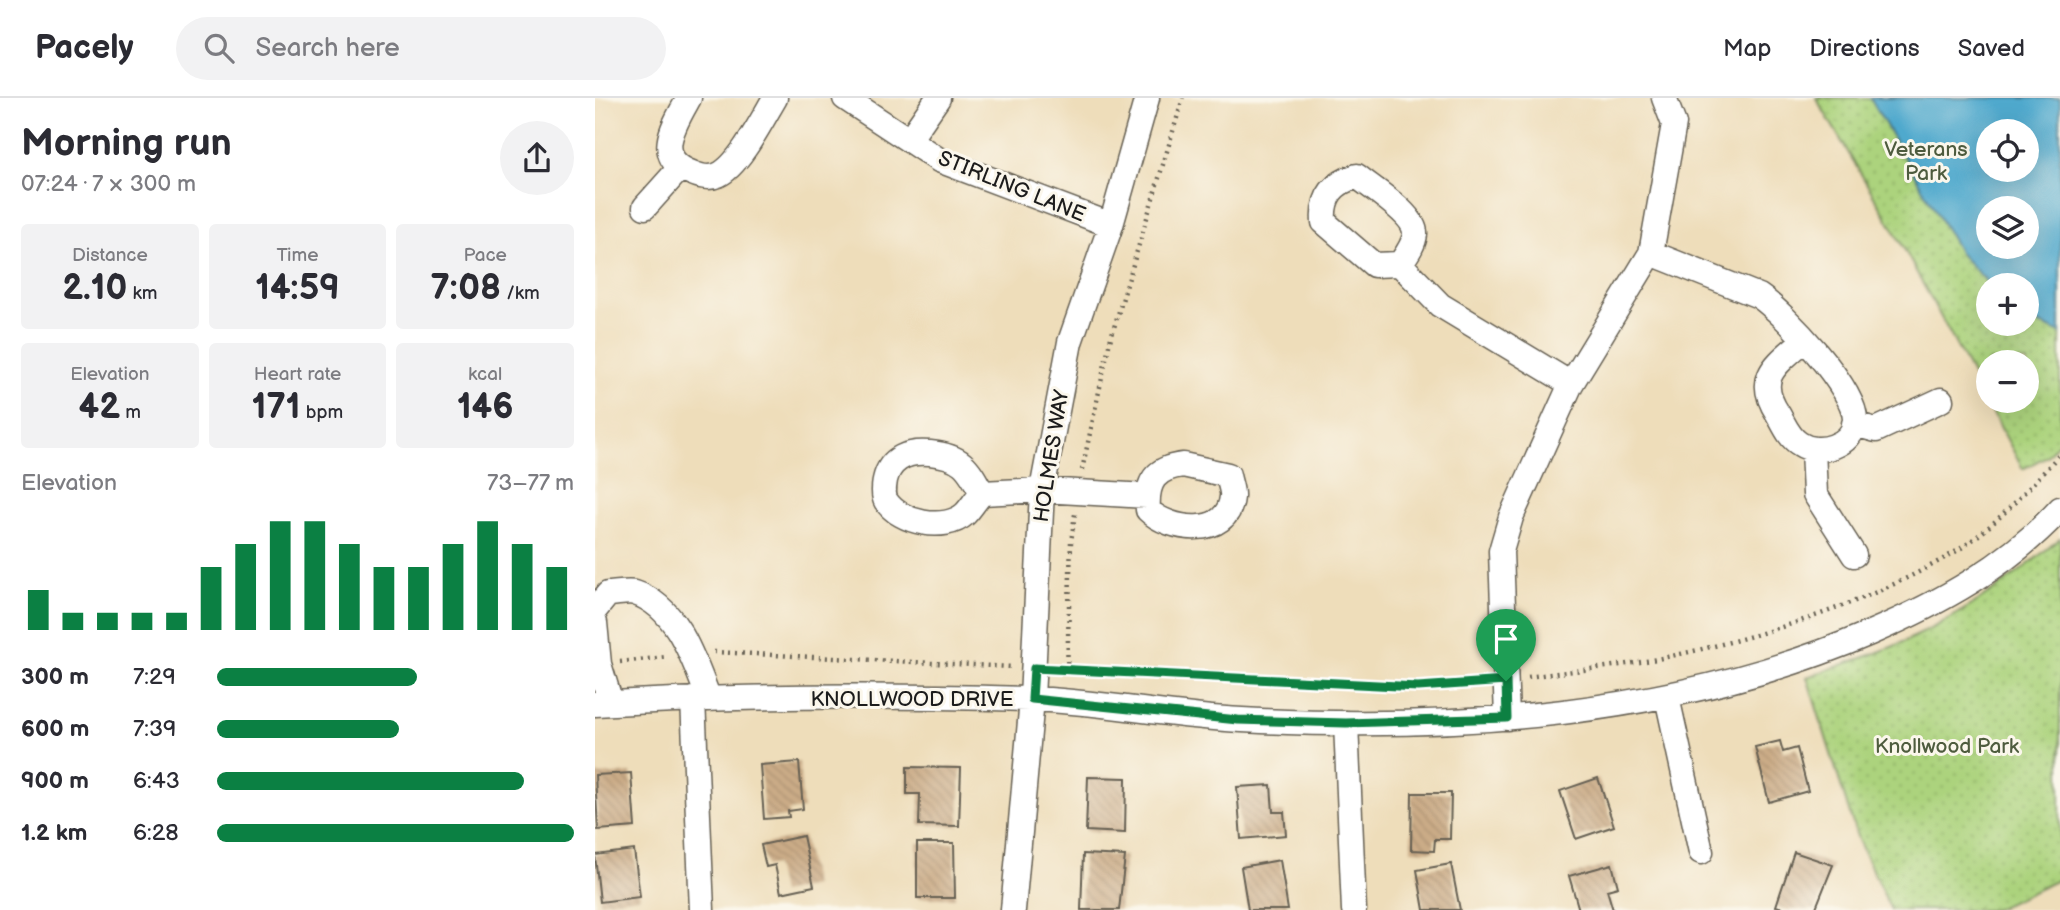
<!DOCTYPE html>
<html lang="en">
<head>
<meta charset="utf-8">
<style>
	body { margin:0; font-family:"Balsamiq Sans",sans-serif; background:#f2f2f3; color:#2b2b33; height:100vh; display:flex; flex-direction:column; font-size:26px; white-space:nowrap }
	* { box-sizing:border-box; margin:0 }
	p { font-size:23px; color:#7c7c81 }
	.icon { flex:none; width:38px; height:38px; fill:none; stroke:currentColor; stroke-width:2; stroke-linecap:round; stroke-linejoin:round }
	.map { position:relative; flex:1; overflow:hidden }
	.side { display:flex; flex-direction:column; background:#fff; width:595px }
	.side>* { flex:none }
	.tools { position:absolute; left:1381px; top:21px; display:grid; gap:14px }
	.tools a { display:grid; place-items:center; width:63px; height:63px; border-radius:50%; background:#fff; box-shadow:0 7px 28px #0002; font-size:35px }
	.pin { position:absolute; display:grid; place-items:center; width:60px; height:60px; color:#fff; margin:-72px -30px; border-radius:50% 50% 50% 0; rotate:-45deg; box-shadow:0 0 7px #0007 }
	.pin .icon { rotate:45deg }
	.round { display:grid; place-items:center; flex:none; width:74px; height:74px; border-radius:37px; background:#f2f2f3 }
	.headline { display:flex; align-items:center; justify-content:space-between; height:119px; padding:0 21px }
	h1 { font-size:38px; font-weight:700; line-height:52px }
	.metrics { display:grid; grid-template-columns:repeat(3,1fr); gap:10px; height:119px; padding:7px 21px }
	.metrics div { display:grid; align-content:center; border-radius:7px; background:#f2f2f3; text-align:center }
	.metrics b { font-size:35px; font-weight:700 }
	.metrics small { font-size:19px; font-weight:400 }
	.metrics p { font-size:19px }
	.chart { height:196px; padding:14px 21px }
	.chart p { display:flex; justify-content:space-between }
	.chart svg { width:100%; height:126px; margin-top:7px; stroke:#0b8043; stroke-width:6 }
	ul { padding:0 21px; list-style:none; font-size:23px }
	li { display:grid; grid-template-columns:112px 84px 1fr; align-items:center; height:52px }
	li i { height:18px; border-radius:9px; background:#0b8043 }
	header { display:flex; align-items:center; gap:42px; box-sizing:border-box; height:98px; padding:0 35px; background:#fff; border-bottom:2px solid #e1e1e2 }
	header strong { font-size:33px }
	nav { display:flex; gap:38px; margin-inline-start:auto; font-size:24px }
	.search { width:490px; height:63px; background:#f2f2f3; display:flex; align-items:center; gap:18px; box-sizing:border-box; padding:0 24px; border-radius:38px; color:#7c7c81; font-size:26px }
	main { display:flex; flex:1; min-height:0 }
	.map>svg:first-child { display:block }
	.green { fill:url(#green-dots); stroke:#64784c; stroke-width:2; fill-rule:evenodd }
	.water { fill:#4fa9cd; stroke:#366274; stroke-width:2; fill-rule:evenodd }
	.building { fill:url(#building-back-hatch) }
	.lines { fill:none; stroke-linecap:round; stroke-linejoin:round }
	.minor-casing { stroke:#666053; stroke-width:27 }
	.path { stroke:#666053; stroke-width:4.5; stroke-dasharray:2 5; stroke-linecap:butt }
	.minor { stroke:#fff; stroke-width:24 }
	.route-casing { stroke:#fff; stroke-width:14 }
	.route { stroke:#0b8043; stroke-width:9 }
	.labels { text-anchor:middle; stroke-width:6; stroke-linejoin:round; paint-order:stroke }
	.park-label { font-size:21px; fill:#4e5c3e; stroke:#fbf7ec }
	.street-label { font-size:21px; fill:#1c1c1c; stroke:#fbf7ec }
</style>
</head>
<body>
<header>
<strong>Pacely</strong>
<div class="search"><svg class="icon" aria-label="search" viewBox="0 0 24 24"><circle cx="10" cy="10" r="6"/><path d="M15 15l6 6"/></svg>Search here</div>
<nav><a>Map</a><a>Directions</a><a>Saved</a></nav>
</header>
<main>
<section class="side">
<div class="headline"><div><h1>Morning run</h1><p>07:24 · 7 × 300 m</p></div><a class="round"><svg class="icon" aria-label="share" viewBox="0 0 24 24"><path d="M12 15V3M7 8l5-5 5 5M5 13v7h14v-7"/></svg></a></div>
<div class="metrics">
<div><p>Distance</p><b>2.10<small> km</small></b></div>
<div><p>Time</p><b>14:59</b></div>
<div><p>Pace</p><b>7:08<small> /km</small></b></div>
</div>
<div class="metrics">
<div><p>Elevation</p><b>42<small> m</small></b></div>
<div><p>Heart rate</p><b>171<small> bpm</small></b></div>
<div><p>kcal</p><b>146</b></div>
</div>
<div class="chart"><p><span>Elevation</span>73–77 m</p>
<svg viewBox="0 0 160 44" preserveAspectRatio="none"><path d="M5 44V30M15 44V38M25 44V38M35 44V38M45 44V38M55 44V22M65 44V14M75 44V6M85 44V6M95 44V14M105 44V22M115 44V22M125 44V14M135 44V6M145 44V14M155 44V22"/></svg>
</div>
<ul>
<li><b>300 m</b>7:29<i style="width:56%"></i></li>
<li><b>600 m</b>7:39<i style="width:51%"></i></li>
<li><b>900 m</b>6:43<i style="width:86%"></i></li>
<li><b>1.2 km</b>6:28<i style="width:100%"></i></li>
</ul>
</section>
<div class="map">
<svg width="1465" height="812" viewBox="0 0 1465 812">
	<defs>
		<pattern id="green-dots" width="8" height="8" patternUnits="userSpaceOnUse" patternTransform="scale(1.75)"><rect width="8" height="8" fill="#acd37d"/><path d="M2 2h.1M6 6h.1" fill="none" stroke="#93b56b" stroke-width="1.8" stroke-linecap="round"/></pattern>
		<pattern id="building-back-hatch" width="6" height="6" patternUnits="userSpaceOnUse" patternTransform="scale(1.75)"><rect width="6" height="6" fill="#cbac87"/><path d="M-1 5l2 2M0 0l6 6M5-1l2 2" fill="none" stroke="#ae9374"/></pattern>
	</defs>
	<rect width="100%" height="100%" fill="#fbf7ec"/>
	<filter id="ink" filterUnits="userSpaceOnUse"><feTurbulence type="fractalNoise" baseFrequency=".0143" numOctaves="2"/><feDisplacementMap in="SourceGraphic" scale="14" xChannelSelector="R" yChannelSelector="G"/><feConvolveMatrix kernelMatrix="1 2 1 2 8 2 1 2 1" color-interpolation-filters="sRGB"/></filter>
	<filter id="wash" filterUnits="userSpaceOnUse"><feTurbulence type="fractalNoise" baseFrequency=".00686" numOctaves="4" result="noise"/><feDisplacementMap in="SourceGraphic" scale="28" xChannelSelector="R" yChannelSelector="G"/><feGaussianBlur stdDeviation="1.57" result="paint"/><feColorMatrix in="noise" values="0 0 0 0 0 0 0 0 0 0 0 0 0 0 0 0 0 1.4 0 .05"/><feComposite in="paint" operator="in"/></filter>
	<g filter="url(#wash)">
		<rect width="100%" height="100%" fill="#eeddba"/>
		<path class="green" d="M1221,0h244v343l-13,15 -24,13 -133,-246zM1393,33h39v39h-39zM1393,110h39v39h-39zM1393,187h39v39h-39zM1393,264h39v39h-39z
			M1465,440v341l-66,31h-103l-33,-70 -51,-163c32,-12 66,-21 96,-35 59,-26 109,-62 157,-104z"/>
		<path class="water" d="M1275,0h190v235l-33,-15v-33h-37l-29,-30zM1393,33h39v39h-39zM1393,110h39v39h-39z"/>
		<g id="blocks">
			<path class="building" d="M1185,643l3,11 14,-4 11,43 -39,11 -14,-55z
				M204,664l4,47 -15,2 1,6 -25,2 -4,-54z
				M312,669l54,1 -2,58 -40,-1 1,-31h-13z
				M36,675l4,54 -37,3 -3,-55z
				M493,679l38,1 -1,55 -39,-2z
				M1003,680l16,48 -38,13 -16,-48z
				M676,687l2,27h11l2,23 -45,4 -4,-52z
				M817,695h39l-1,46h-15l-1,12 -23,-1z
				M208,738l11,50 -33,7 -6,-28 -9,2 -5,-22z
				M322,745h37l1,55h-38z
				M39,752l6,47 -40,5 -5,-47z
				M1199,754l39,13 -18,45h-26l-13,-4z
				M488,756l42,2 -6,54h-38z
				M685,762l8,50h-40l-7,-43z
				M856,766l9,46h-36l-7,-40z
				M1017,766l6,23 -11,3 6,20h-34l-10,-34z"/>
		</g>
	</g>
	<g filter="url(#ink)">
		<use href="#blocks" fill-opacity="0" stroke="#666053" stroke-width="2"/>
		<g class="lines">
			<defs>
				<path id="minor" d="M94,0c-15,27 -37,60 3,75 9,4 17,6 26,2 21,-9 45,-57 57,-77
					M250,0l94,62 172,65
					M314,42l29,-42
					M762,78c14,12 59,39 58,58 -1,11 -9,21 -15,30l-26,1 -50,-43c-2,-26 9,-39 33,-46z
					M50,109l35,-39
					M1056,155l108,43c25,17 98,94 96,125 -2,25 -37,35 -55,23 -11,-6 -16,-20 -22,-30 -24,-37 -2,-49 25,-73
					M805,166l40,41 131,79
					M1259,326l22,6 65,-30
					M1218,351l2,45 39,61
					M588,367l45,10c1,7 5,16 4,22 -4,42 -63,34 -84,13 -2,-28 7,-42 35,-45z
					M387,395c-14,-27 -21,-37 -52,-40 -21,-2 -40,4 -45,27 -1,6 -2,16 1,21 14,22 59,31 79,13 6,-6 11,-15 17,-21l60,-3 105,6
					M0,512l13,-16c8,0 20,-3 27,-1 43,14 59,68 74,106
					M0,525l4,41 12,39
					M1072,599l34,155
					M98,601l9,211
					M0,606c144,-9 290,-9 434,-5 71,2 142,18 213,21 211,11 432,-3 628,-87 70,-30 138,-67 190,-124
					M912,620l-6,-167 10,-34 60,-133 80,-131 23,-129 -10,-26
					M751,625l8,187
					M418,812l19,-211 10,-209 28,-148 41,-117 36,-127"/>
			</defs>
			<use href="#minor" class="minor-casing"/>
			<path class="path" d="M487,372l28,-129 73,-243
				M119,554l299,15
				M25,564l47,-5
				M462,571l264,15 97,3 67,-5
				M472,572l4,-128 4,-28
				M933,579c49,-7 100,-11 148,-22 95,-21 195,-53 279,-103 40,-25 73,-63 105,-98"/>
			<use href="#minor" class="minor"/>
		</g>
	</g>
	<g class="lines" filter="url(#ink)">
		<defs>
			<path id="route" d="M439,570l384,19 88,-6 1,37 -161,5 -108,-3 -206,-21z"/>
		</defs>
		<use href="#route" class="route-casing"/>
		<use href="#route" class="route"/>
	</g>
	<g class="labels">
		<g class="park-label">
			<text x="1331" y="58">Veterans<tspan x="1331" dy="24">Park</tspan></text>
			<text x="1352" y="655">Knollwood Park</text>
		</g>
		<g class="street-label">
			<text transform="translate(417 88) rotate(22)" y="7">STIRLING LANE</text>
			<text transform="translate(456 358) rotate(-81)" y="7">HOLMES WAY</text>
			<text x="317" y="608">KNOLLWOOD DRIVE</text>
		</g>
	</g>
</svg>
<div class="tools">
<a><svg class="icon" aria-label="locate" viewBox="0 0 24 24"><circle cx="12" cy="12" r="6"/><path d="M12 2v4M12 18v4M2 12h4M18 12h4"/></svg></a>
<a><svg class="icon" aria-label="layers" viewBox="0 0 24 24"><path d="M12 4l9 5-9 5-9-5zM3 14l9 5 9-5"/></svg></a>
<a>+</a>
<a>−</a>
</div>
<div class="pin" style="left:911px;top:583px;background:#1e9e55"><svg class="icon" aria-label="arrive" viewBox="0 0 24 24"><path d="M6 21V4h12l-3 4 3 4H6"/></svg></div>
</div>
</main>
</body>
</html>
